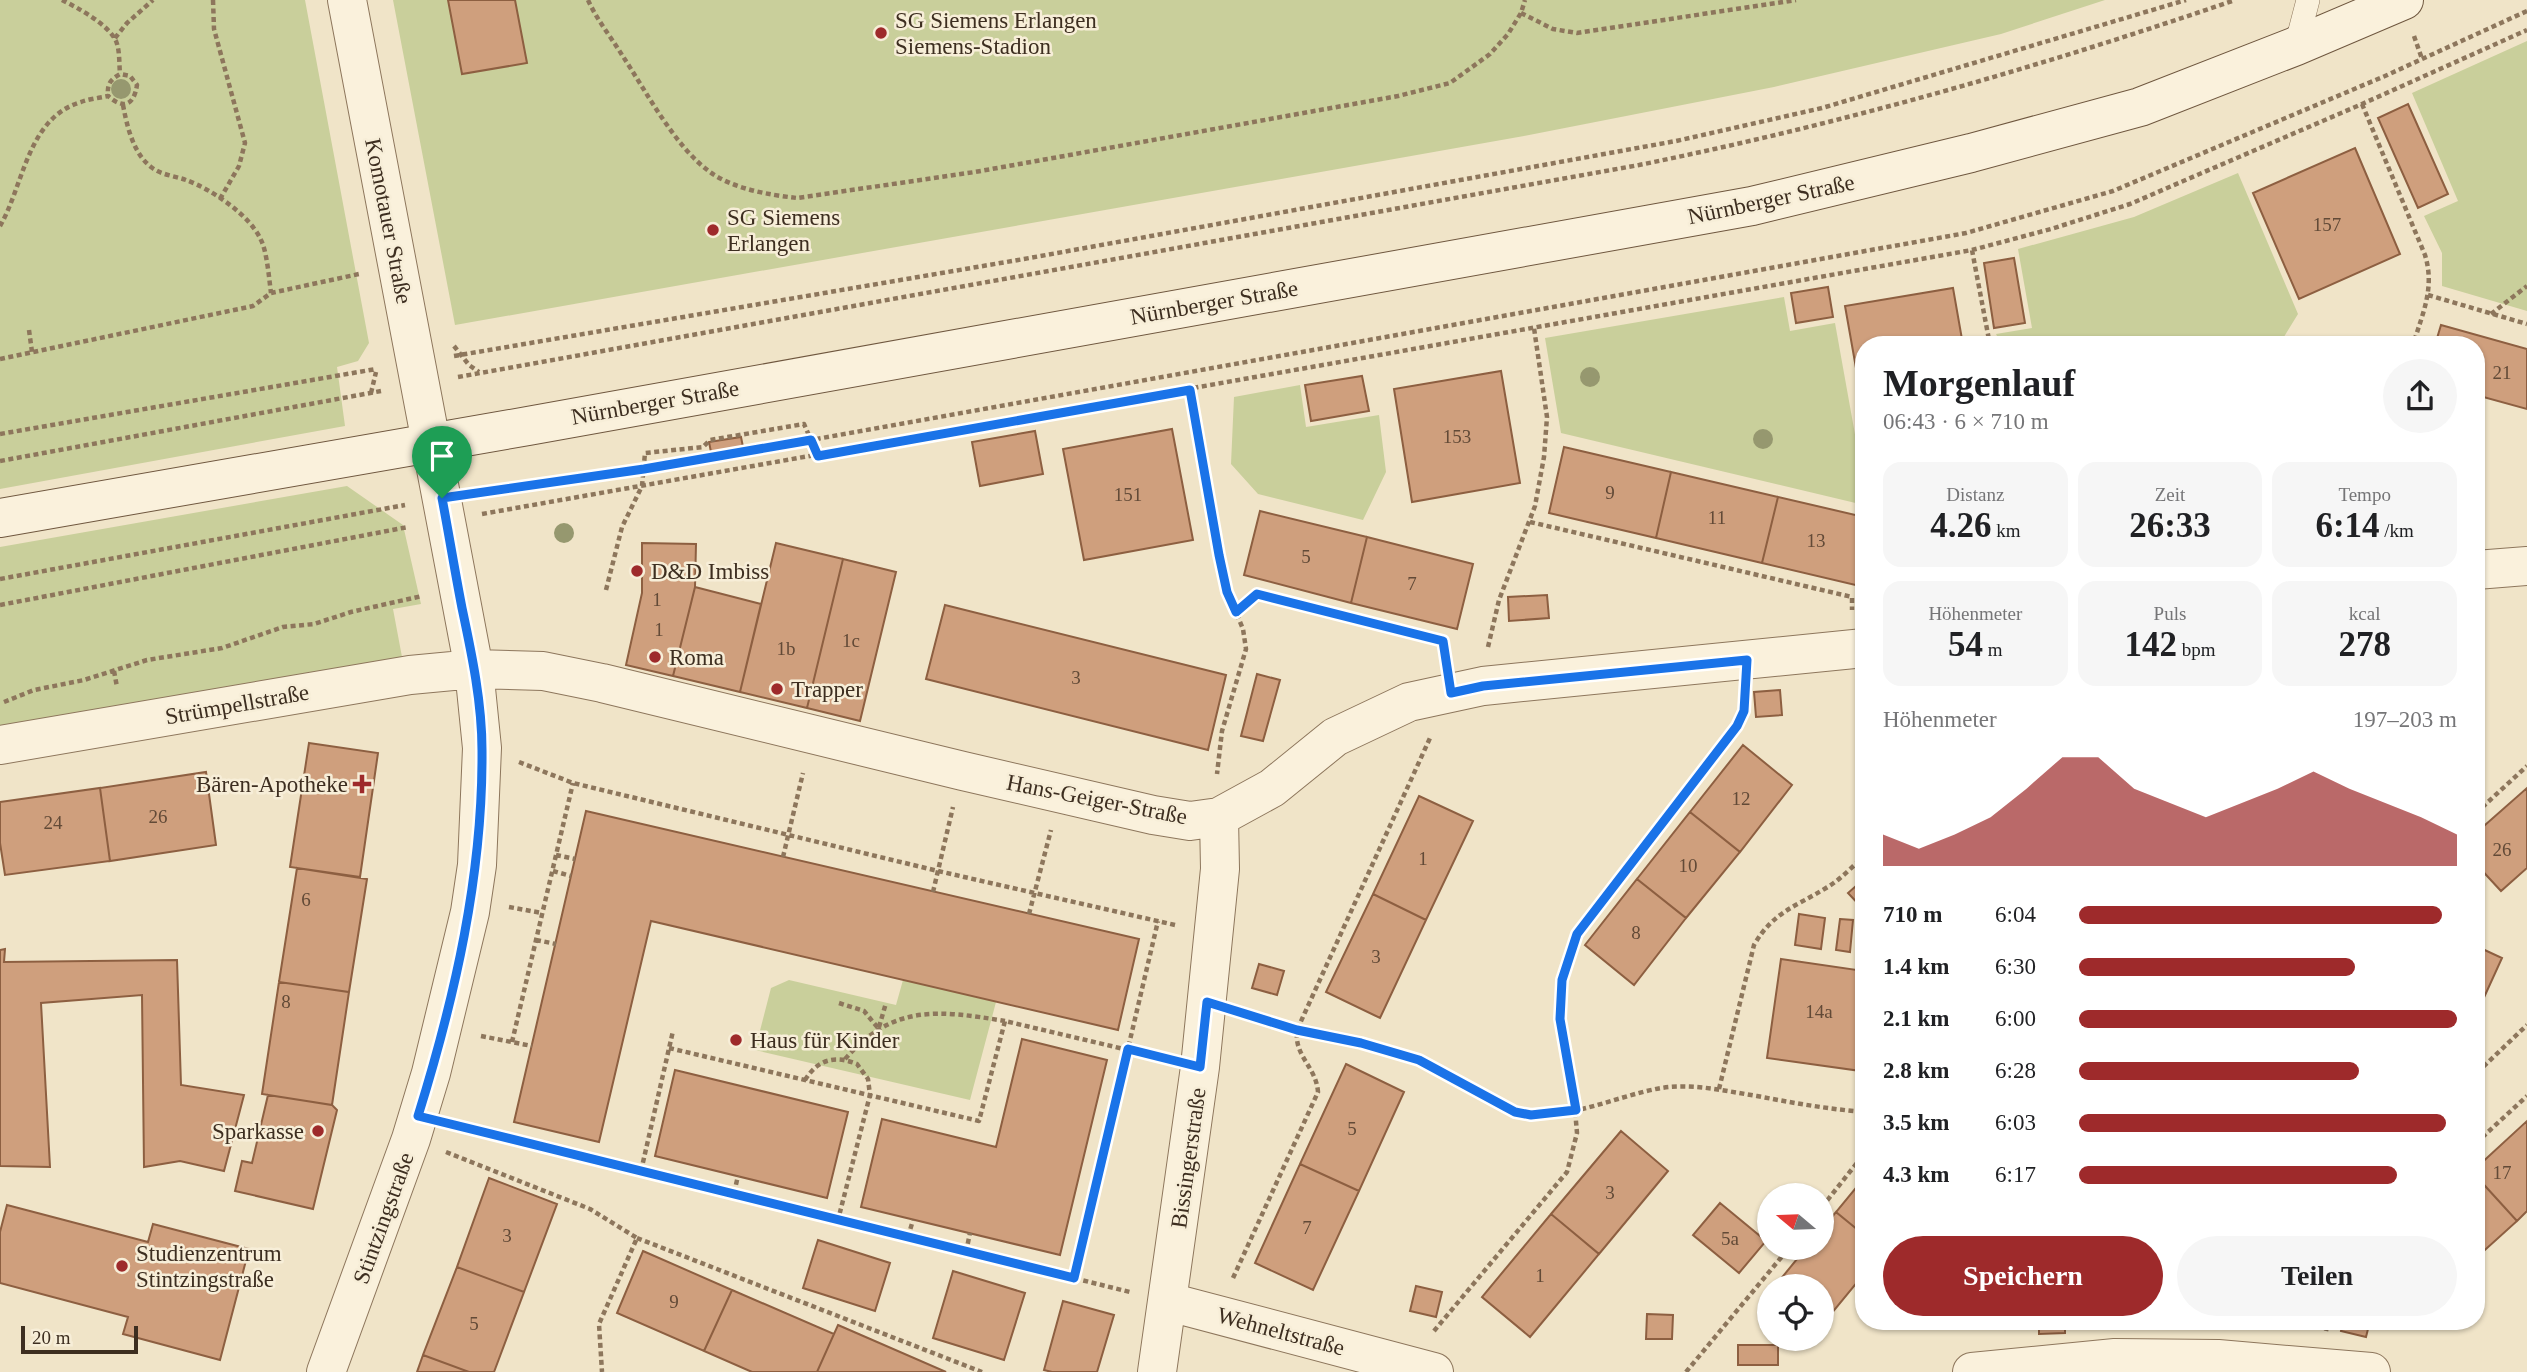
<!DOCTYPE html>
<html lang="de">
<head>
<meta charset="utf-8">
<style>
	body { margin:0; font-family:Georgia,serif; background:#f6f6f6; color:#202124; height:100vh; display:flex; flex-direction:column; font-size:26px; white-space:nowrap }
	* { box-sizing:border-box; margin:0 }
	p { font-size:23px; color:#757577 }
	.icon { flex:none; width:38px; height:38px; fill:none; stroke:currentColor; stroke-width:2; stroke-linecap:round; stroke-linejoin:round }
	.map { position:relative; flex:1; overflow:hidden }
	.side { position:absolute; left:1855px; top:336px; width:630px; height:994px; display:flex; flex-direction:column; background:#fff; border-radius:28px; box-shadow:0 2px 5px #0004 }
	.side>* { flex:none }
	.needle { width:46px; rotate:289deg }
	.fabs { position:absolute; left:1757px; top:1183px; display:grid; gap:14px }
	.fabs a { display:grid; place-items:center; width:77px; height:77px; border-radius:50%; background:#fff; box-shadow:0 2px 5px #0004; font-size:35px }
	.scale { position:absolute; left:21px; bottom:18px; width:117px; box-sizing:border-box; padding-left:7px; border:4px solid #3d2e20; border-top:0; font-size:19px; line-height:24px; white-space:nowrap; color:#3d2e20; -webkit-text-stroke:5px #f7eed8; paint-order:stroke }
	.pin { position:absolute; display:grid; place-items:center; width:60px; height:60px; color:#fff; margin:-72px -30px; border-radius:50% 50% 50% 0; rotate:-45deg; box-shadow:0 0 7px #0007 }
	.pin .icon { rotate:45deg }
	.round { display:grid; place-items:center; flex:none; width:74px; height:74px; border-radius:37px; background:#f6f6f6 }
	.headline { display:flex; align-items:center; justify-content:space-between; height:119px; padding:0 28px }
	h1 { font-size:38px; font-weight:800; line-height:52px }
	.figures { display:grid; grid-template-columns:repeat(3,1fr); gap:10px; height:119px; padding:7px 28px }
	.figures div { display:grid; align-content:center; border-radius:18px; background:#f6f6f6; text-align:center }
	.figures b { font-size:35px; font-weight:800 }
	.figures small { font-size:19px; font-weight:400 }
	.figures p { font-size:19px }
	.chart { height:196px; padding:14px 28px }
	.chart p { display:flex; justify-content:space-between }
	.chart svg { width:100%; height:126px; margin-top:7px; fill:#9e2a2b; opacity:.7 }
	.button { display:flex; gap:14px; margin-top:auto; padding:14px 28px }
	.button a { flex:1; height:80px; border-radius:42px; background:#9e2a2b; color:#fff; font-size:28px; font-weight:800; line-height:80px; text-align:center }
	.button a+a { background:#f6f6f6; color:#202124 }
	ul { padding:0 28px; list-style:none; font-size:23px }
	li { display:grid; grid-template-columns:112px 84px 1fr; align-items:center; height:52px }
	li i { height:18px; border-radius:9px; background:#9e2a2b }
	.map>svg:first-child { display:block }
	.green { fill:#c9cf9b }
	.building { fill:#cf9f7d; stroke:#8d5f41; stroke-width:2 }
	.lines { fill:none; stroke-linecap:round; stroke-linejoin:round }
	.lane-casing { stroke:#8d765c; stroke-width:24 }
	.street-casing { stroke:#8d765c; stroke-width:40 }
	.secondary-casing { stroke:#6f573f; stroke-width:40 }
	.path { stroke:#8d765c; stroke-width:4.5; stroke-dasharray:5 3.5; stroke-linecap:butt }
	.lane { stroke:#faf1dc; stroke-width:23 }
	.street { stroke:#faf1dc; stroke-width:38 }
	.secondary { stroke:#faf1dc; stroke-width:38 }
	.tree { fill:#96986f }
	.route-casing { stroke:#fff; stroke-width:14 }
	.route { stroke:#1a73e8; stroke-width:9 }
	.poi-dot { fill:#9e2a2b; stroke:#f7eed8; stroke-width:2.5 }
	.labels { text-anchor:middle; stroke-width:5; stroke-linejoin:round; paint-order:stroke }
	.number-label { font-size:19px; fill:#624a37 }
	.poi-label { font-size:23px; fill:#3d2e20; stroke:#f7eed8; text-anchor:start }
	.street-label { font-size:23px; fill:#3d2e20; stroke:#f7eed8 }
</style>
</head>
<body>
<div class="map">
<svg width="2527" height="1372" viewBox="0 0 2527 1372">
	<rect width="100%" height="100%" fill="#f0e4c8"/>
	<path class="green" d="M0,0h305l64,343 -11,18 -21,6 8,59 -345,63z
		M393,0h1712l-104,34 -227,53 -250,49 -1069,189z
		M2527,41v270l-85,-25v-33l-18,-37 34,-15 -46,-108z
		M2238,173l60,141 -19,31h-270l-9,-3 -4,-8 36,-6 -14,-79 116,-32z
		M1784,297l6,34 45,-8 21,117 8,-1v66l-303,-72 -16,-95z
		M1300,385l6,42 73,-12 7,57 -23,48 -105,-26 -27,-30 3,-67z
		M347,486l56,39 18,79 -28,5 9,48 -402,72v-182z
		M789,980l107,25 7,-25 93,22 -26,98 -215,-50 16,-62z"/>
	<path class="building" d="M448,0h67l12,63 -65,11z
		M2408,104l40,90 -30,14 -40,-90z
		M2355,148l45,106 -101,45 -46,-106z
		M2014,258l11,65 -31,5 -10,-65z
		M1828,287l5,30 -37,6 -5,-30z
		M1953,288l10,57h-99v68l-19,-107z
		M2441,325l86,24v60l-51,-14v-50h-41z
		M1501,371l19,112 -108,19 -18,-113z
		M1362,376l7,35 -58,10 -6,-36z
		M1172,429l21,111 -109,20 -21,-111z
		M1035,431l8,43 -63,12 -8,-44z
		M741,437l2,10 -32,5 -2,-10z
		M1564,447l107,25 -15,66 -107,-25z
		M1671,472l107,25 -16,66 -106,-25z
		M1778,497l86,20v70l-102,-24z
		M1260,511l107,26 -16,66 -107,-28z
		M1367,537l106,27 -16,65 -106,-26z
		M642,543l54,1 -1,43 -22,89 -47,-11 16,-72z
		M776,543l67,16 -36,149 -67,-16z
		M843,559l53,13 -36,149 -53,-13z
		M695,587l66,17 -21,88 -67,-16z
		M1547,595l2,23 -40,3 -1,-24z
		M945,605l281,70 -18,75 -282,-71z
		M1257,674l23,6 -17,61 -22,-5z
		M1780,690l2,25 -26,2 -2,-25z
		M309,743l69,10 -18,124 -70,-10z
		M1743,745l49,40 -52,67 -50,-40z
		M206,772l10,73 -106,16 -10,-73z
		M100,788l10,73 -105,14 -5,-32v-41z
		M2527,788v80l-26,23 -25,-27v-31z
		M1419,796l54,25 -47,99 -53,-26z
		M586,811l553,128 -21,91 -467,-109 -52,221 -85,-20z
		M1690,812l50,40 -54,66 -49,-39z
		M297,868l70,11 -18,113 -70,-10z
		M1637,879l49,39 -52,67 -49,-40z
		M1864,879v31l-16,-17z
		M1373,894l53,26 -46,98 -54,-26z
		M1799,914l26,4 -4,31 -26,-4z
		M1840,919l13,1 -3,32 -14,-2z
		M2476,946l26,12 -26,57z
		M5,949l-1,13 173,-2 4,125 63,10 -20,76 -44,-10 -36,6 -2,-172 -101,8 9,164 -50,-1v-216z
		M1781,959l83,12v80l-3,20 -94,-13z
		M1259,964l25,7 -7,24 -25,-7z
		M279,982l70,10 -17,113 -70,-11z
		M1022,1039l85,21 -47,195 -199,-48 21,-88 114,28z
		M1346,1064l58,28 -45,99 -59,-27z
		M675,1070l173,42 -21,86 -172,-42z
		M268,1095l64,10 5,5 -24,99 -78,-18 7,-30 10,2z
		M2527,1121v90l-10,10 -41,-45v-8z
		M1621,1131l47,40 -69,83 -48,-40z
		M1300,1164l59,27 -46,99 -58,-27z
		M2476,1176l41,45 -41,37z
		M489,1178l68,26 -33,88 -67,-25z
		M1864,1178v57l-28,-23z
		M1720,1203l46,38 -27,32 -46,-38z
		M7,1205l141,37 5,-18 96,25 -29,111 -97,-26 5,-17 -128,-34v-51z
		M1836,1212l28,23v39l-42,51v-39h-47l31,-38h16v-19z
		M1551,1214l48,40 -69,83 -48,-40z
		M818,1240l72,23 -15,48 -72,-23z
		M643,1251l89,39 -28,61 -87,-38z
		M457,1267l67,25 -30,80h-25l-46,-17z
		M953,1271l72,22 -21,67 -71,-22z
		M1416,1286l26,6 -6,25 -26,-6z
		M732,1290l102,44 -17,38h-65l-48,-21z
		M1063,1301l51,14 -17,57h-45l-8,-2z
		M1647,1314l26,1 -1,24h-26z
		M2039,1321h26v12l-26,1z
		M2343,1321h27l-4,16 -25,-6z
		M838,1325l108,47h-129z
		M1738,1345h40v20h-40z
		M423,1355l46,17h-52z"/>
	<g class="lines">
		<defs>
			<path id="lane" d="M2296,46l12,-46"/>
			<path id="street" d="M2476,570l51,-4
				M0,745l410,-70 64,-6 69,2 59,12 361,88 190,44 37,6 29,-4 53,-29 63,-51 74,-35 74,-16 381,-38
				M1169,1302l265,70
				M326,1372l85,-233 20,-66 39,-161 7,-47 5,-117 -8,-79 -127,-669
				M1157,1372l43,-305 20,-198 -1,-52
				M1972,1372l143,-14 103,1 153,13"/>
			<path id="secondary" d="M0,518l528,-92 1224,-220 219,-53 169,-46 156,-61 108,-46"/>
		</defs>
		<use href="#lane" class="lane-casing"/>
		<use href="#street" class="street-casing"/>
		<use href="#secondary" class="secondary-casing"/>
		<path class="path" d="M62,0c16,8 46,24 54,41 4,10 3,22 4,33
			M213,0l1,29 31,114 -6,23 -19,33
			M588,0c9,20 23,37 34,55 24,36 53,92 88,117 23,17 60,23 87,26l178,-26 423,-76 52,-13 40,-29 18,-20 13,-21 4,-13
			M1521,13l32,16 24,4 219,-33
			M2414,36l8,23
			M115,38l12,-15 26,-23
			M2362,104l63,151c10,33 -2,57 -12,90
			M123,105c4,21 10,48 28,62 10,8 24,9 35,13 25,9 64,35 75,60 6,12 8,38 10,53
			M0,226c24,-41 27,-108 81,-124 8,-3 18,-4 27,-6 16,14 26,9 29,-11l-7,-9 -10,-2c-10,6 -13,10 -12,22
			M1972,250l18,95
			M2428,295l99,29
			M2491,314l36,-28
			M29,330l3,22
			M454,346l15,19 10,7
			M454,356l570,-97 652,-118 146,-33 364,-108
			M0,359l253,-53 18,-13 88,-19
			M458,377l1181,-212c203,-41 401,-98 596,-165
			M1190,390l29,165 8,36 16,38 3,20 -24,82 -5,43
			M371,393l5,-21
			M0,434l376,-65
			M0,461l381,-70
			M480,493l247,-38 1239,-222 147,-42 272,-115 142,-65
			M482,514l1490,-264 79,-21 79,-25 232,-100 165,-74
			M1530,522l322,75v13
			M0,579l405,-74
			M606,590l16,-63 20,-41 3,-33 58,-6 7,-7 94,-16 14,32
			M0,605l408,-78
			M1236,612l21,-18 186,47 2,13
			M1488,647l11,-47 36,-94 9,-49 3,-40 -13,-89
			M114,671l3,16
			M4,702l30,-12 50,-10 63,-20 75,-12 61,-21 31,-3 37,-12 71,-16
			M519,762l54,21 365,88 237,54
			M2476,813l51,-47
			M556,855l19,4
			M783,857l20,-84
			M553,871l18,5
			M933,892l20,-85
			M509,907l33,6
			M1029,914l22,-84
			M536,940l20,4
			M839,1003l25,8 14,17
			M1244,1014l53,16 64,13 58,17 84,47c50,22 107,-10 158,-19 32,-5 64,3 96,8 36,7 71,13 107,16
			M879,1027l7,-24
			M481,1036l51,10
			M512,1042l61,-259
			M669,1048l310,73 26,-100 157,37
			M845,1059c48,-55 93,-49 160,-38
			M2476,1071l7,-4 44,-42
			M805,1080c13,-21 30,-25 52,-16l11,15 2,16 -32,125
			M1719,1089l35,-144c19,-33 41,-38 72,-57 14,-8 26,-21 38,-32
			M456,1126l674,166
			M2476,1143l51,-47
			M446,1152l144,57 47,29 -38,86 3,48
			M641,1171l32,-140
			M734,1193l4,-17
			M1822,1207l42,-53
			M908,1237l5,-17
			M637,1238l345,134
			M966,1252l4,-19
			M1074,1278l84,-357
			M1233,1278l85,-186c-2,-26 -24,-35 -21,-62l133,-292
			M1434,1331l133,-159 10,-39 -2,-23 -15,-91 2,-39 15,-46 160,-208 7,-15v-14
			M2326,1331l2,-10
			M1686,1372l103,-124"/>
		<use href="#lane" class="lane"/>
		<use href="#street" class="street"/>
		<use href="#secondary" class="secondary"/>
	</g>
	<g class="tree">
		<circle cx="121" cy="89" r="10"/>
		<circle cx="1590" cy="377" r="10"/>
		<circle cx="1763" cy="439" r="10"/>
		<circle cx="564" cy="533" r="10"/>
	</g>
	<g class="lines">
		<defs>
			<path id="route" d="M1190,390l29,165 8,37 9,20 21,-18 186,47 8,52 32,-7 264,-26 -3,51 -7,15 -160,208 -15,46 -2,39 16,91 -45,5 -16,-3 -96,-52 -58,-17 -64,-13 -90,-28 -7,65 -72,-18 -54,229 -656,-162c37,-119 65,-241 64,-366 0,-47 -10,-95 -20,-142 -7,-36 -13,-73 -20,-110l202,-29 167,-29 7,16z"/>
		</defs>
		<use href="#route" class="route-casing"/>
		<use href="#route" class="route"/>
	</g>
	<g class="poi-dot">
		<circle cx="881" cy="33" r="7"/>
		<circle cx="713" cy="230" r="7"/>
		<circle cx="637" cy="571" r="7"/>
		<circle cx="655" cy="657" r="7"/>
		<circle cx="777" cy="689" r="7"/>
		<path d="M358.5 773.5h7v7h7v7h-7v7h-7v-7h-7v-7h7z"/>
		<circle cx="736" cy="1040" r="7"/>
		<circle cx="318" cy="1131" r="7"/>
		<circle cx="122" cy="1266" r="7"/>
	</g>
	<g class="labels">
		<g class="number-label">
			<text x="2327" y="231">157</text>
			<text x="2502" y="379">21</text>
			<text x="1457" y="443">153</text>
			<text x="1610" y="499">9</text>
			<text x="1128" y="501">151</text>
			<text x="1717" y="524">11</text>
			<text x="1816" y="547">13</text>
			<text x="1306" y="563">5</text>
			<text x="1412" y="590">7</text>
			<text x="657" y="606">1</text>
			<text x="659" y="636">1</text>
			<text x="851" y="647">1c</text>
			<text x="786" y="655">1b</text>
			<text x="1076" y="684">3</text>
			<text x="1741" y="805">12</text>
			<text x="158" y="823">26</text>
			<text x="53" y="829">24</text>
			<text x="2502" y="856">26</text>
			<text x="1423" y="865">1</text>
			<text x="1688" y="872">10</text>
			<text x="306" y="906">6</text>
			<text x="1636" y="939">8</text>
			<text x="1376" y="963">3</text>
			<text x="286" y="1008">8</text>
			<text x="1819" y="1018">14a</text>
			<text x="1352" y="1135">5</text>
			<text x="2502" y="1179">17</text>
			<text x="1610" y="1199">3</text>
			<text x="1307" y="1234">7</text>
			<text x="507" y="1242">3</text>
			<text x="1730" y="1245">5a</text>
			<text x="1540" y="1282">1</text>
			<text x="674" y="1308">9</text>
			<text x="474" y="1330">5</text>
		</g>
		<g class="poi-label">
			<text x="895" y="28">SG Siemens Erlangen<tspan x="895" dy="26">Siemens-Stadion</tspan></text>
			<text x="727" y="225">SG Siemens<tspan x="727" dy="26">Erlangen</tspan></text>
			<text x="651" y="579">D&amp;D Imbiss</text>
			<text x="669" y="665">Roma</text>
			<text x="791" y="697">Trapper</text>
			<text x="348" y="792" text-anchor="end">Bären-Apotheke</text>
			<text x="750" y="1048">Haus für Kinder</text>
			<text x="304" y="1139" text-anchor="end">Sparkasse</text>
			<text x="136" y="1261">Studienzentrum<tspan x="136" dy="26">Stintzingstraße</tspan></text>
		</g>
		<g class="street-label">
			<text transform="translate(1771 199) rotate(-12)" y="8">Nürnberger Straße</text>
			<text transform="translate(389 221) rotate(79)" y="8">Komotauer Straße</text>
			<text transform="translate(1214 302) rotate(-10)" y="8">Nürnberger Straße</text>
			<text transform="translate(655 402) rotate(-10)" y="8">Nürnberger Straße</text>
			<text transform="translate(237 704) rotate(-10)" y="8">Strümpellstraße</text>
			<text transform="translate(1097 799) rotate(11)" y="8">Hans-Geiger-Straße</text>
			<text transform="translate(1188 1158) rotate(-82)" y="8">Bissingerstraße</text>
			<text transform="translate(383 1218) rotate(-70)" y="8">Stintzingstraße</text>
			<text transform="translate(1281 1331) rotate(15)" y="8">Wehneltstraße</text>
		</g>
	</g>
</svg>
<div class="fabs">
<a><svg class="needle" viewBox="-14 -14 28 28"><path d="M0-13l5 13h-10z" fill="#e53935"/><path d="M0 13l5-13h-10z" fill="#757577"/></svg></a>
<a><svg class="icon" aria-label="locate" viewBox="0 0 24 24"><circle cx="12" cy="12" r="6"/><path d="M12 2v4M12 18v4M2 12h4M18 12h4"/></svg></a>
</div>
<div class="scale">20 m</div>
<div class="pin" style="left:442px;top:498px;background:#1e9e55"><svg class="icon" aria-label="arrive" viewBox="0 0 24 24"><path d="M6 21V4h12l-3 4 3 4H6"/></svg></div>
<section class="side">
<div class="headline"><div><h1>Morgenlauf</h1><p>06:43 · 6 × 710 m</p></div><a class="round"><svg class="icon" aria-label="share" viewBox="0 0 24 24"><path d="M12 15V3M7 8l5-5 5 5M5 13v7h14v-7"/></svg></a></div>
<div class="figures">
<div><p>Distanz</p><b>4.26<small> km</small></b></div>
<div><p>Zeit</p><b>26:33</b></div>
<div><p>Tempo</p><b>6:14<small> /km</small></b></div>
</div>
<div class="figures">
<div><p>Höhenmeter</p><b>54<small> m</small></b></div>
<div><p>Puls</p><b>142<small> bpm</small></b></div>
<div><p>kcal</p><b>278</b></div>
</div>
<div class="chart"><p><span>Höhenmeter</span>197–203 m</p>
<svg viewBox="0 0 160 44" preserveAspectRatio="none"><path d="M0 44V33L10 38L20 33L30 27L40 17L50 6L60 6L70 17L80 22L90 27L100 22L110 17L120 11L130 17L140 22L150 27L160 33V44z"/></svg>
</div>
<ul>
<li><b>710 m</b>6:04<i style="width:96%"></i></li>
<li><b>1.4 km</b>6:30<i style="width:73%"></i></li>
<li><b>2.1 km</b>6:00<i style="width:100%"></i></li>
<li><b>2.8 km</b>6:28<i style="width:74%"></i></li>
<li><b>3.5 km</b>6:03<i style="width:97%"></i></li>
<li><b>4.3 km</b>6:17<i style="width:84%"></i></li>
</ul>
<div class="button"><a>Speichern</a><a>Teilen</a></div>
</section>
</div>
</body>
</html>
